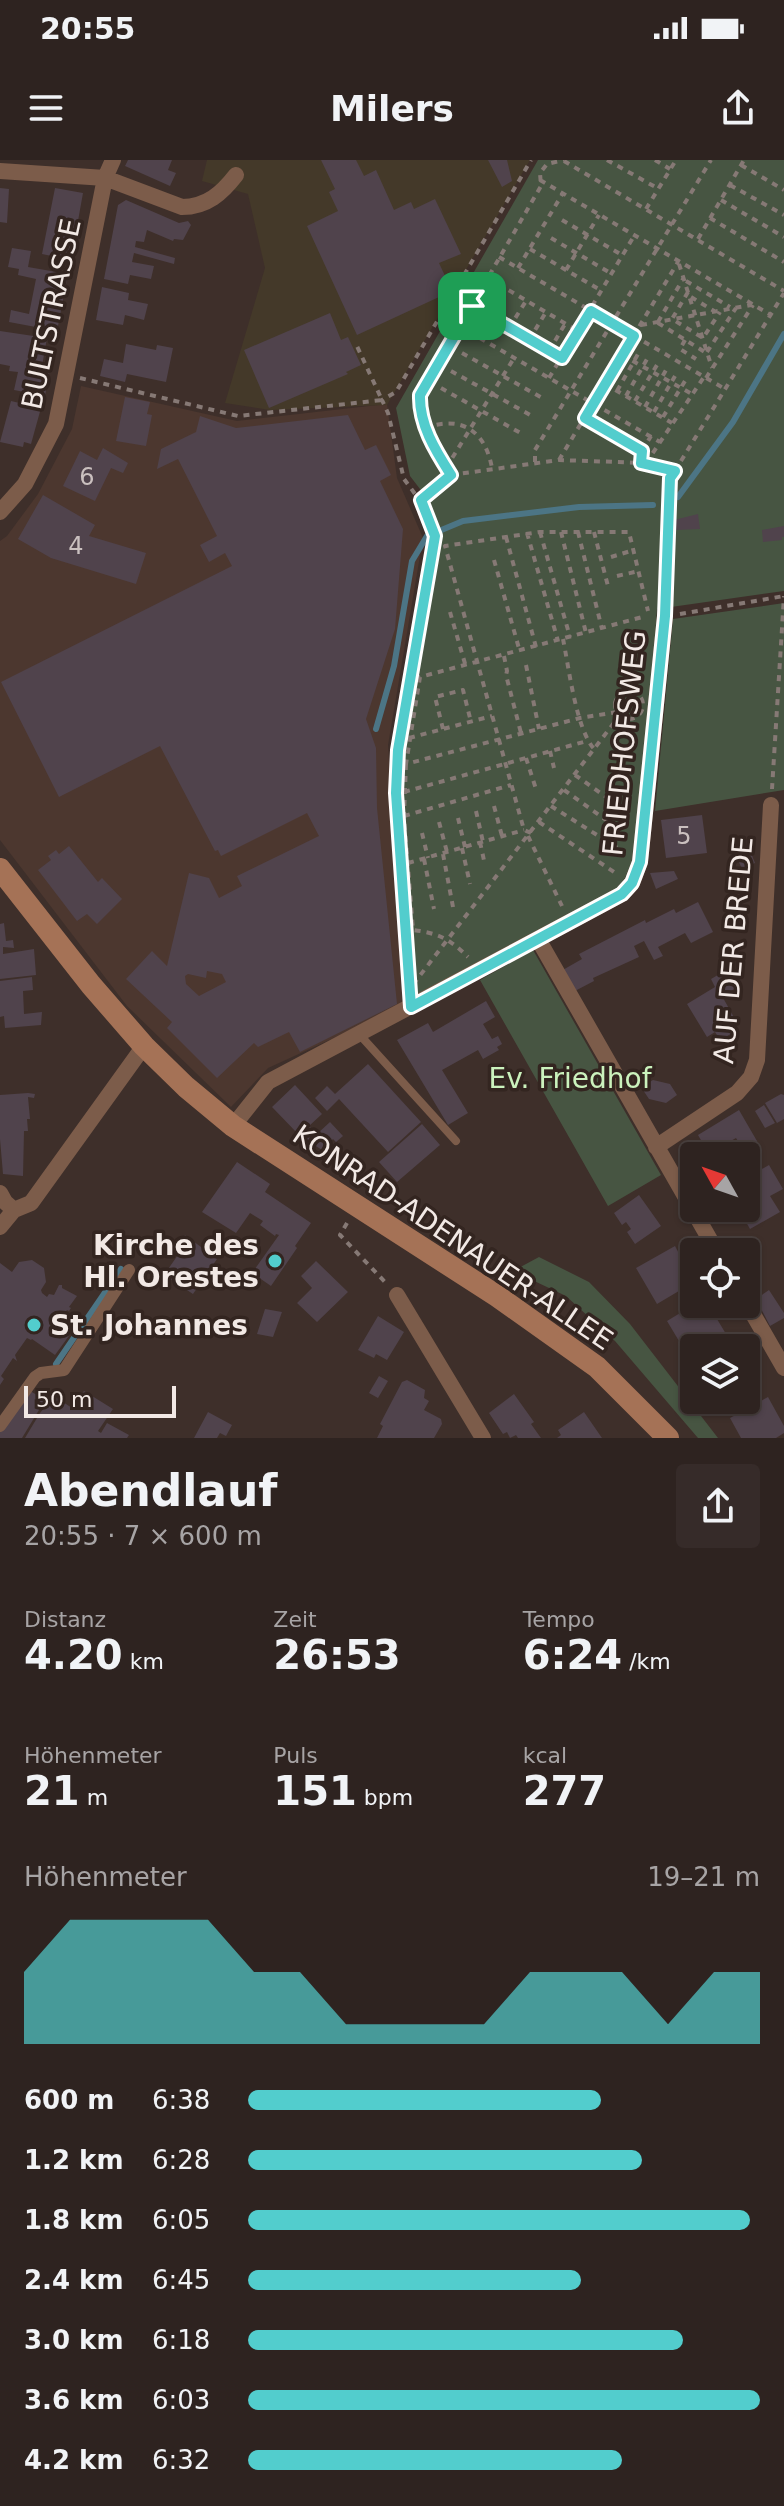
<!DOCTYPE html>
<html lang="de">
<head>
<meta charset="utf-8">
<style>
	body { margin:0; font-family:"DejaVu Sans",sans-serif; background:#362b29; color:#f1f3f6; height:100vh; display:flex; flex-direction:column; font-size:30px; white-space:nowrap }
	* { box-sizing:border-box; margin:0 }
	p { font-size:26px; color:#a7a4a5 }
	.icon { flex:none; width:44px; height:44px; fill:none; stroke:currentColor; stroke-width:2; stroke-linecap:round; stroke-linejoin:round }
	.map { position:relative; height:1278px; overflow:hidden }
	.details { display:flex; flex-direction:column; background:#2e2320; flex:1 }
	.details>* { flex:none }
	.needle { width:52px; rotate:310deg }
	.fabs { position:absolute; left:680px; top:982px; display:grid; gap:16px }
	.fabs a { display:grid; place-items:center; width:80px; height:80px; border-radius:8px; background:#2e2320; box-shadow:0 2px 6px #0004,0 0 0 2px #49403e; font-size:40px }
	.scale { position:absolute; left:24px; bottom:20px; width:152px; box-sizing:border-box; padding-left:8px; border:4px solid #f2e9e5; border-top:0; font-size:22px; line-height:28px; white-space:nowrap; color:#f2e9e5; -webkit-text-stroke:6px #332520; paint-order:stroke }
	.pin { position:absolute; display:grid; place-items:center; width:68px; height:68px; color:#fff; margin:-34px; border-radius:16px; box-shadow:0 4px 12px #0006 }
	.round { display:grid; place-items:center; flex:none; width:84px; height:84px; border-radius:8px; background:#362b29 }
	.overview { display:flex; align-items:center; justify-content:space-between; height:136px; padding:0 24px }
	h1 { font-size:44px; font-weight:700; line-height:60px }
	.stats { display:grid; grid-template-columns:repeat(3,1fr); gap:12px; height:136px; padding:8px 24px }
	.stats div { display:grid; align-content:center }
	.stats b { font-size:40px; font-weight:700 }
	.stats small { font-size:22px; font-weight:400 }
	.stats p { font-size:22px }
	.chart { height:224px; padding:16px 24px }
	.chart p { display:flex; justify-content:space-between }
	.chart svg { width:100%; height:144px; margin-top:8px; fill:#52cdcd; opacity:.7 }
	ul { padding:0 24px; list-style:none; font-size:26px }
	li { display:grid; grid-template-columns:128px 96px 1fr; align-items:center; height:60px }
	li i { height:20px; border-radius:10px; background:#52cdcd }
	.status { display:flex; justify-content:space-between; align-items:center; height:56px; padding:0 40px; background:#2e2320; direction:ltr }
	.status svg { height:22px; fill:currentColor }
	header { display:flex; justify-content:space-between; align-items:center; height:104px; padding:0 24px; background:#2e2320; font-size:36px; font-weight:700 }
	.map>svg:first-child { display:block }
	.built { fill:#4c372f }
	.education { fill:#443929 }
	.green { fill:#475542 }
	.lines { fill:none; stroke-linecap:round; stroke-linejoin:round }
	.stream { stroke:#4c7585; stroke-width:6 }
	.building { fill:#50434c; fill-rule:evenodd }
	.path { stroke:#867975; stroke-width:4; stroke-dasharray:6 6; stroke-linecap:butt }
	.service { stroke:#7c5c4a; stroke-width:8 }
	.pedestrian { stroke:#7c5c4a; stroke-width:12 }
	.minor { stroke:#7c5c4a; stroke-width:16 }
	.secondary { stroke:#a57256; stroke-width:22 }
	.route-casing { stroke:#fff; stroke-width:16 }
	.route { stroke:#52cdcd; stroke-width:10 }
	.poi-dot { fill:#52cdcd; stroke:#332520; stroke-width:3 }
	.labels { text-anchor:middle; stroke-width:7; stroke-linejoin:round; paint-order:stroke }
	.number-label { font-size:24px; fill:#cac0bf }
	.street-label { font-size:28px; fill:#f2e9e5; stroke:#332520 }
	.park-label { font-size:28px; fill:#cbf2bd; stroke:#332520 }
	.poi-label { font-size:28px; font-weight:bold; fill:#f2e9e5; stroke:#332520; text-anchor:end }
</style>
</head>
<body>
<div class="status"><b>20:55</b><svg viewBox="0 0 49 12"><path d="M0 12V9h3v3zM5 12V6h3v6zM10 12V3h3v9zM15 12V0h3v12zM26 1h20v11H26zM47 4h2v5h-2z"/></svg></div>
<header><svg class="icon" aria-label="menu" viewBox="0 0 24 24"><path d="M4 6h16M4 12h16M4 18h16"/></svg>Milers<svg class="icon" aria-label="share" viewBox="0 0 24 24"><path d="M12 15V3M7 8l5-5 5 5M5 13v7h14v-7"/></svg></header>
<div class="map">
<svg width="784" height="1278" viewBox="0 0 784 1278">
	<rect width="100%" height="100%" fill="#3e2f2a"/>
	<path class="built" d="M81,226l156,35 150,-17 10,74 26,60 -35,207 16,261 -136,62 -37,39 -104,-101 -127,-166v-299l7,-5 31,-42 34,-65z"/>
	<path class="education" d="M207,0h323l-143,245 -117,5 -45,-7 40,-135 -17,-74 -46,-13z"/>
	<path class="green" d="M538,0h246v431l-127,18 -7,101 -18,151 -7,17 -9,12 -200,109 -17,-205 3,-48 40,-211 -12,-33 -20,-26 -14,-68z
		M784,443v187l-129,21 18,-192z
		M533,790l128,225 -53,31 -128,-226z
		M539,1097l50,25 41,42 88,114h-20l-83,-97 -49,-45 -53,-25z"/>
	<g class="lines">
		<path class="stream" d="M678,337l55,-75 51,-88
			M376,569l18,-63 18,-105 15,-25 36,-15 116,-14 74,-2
			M56,1204l65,-95"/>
	</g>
	<path class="building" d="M128,0h44l-4,10 8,3 -6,13 -45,-20z
		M321,0h35l8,16 12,-6 18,40 17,-8 3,7 21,-10 26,55 -22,9 13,28 -95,44 -50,-109 31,-15 -9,-19 6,-3z
		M488,0h19l5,21 -10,6z
		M0,28l9,1 -2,34 -7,-1z
		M55,28l28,5 -12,67 -29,-6z
		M126,40l53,23 9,-2 3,4 -8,15 -9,-1 -1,2 -26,-11 -3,12 -8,-1 -1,6 40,11 -1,6 -40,-11 -2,9 22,4 -3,13 -21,-4 -2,9 -24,-5 14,-74z
		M12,88l19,3 -3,16 40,7 -11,57 -48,-9 2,-12 18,4 7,-35 -18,-4 1,-6 -11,-2z
		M102,127l27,6 -1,7 20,4 -4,16 -19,-5 -2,10 -27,-5z
		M330,153l11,27 7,-3 13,28 -15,7 2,2 -79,34 -25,-58z
		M0,171l47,7 -5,28 8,2 -5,28 -31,-6 4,-18 -9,-1 1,-5 -10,-2z
		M126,184l30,6 1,-5 16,3 -7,34 -39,-8 -2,8 -25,-6 4,-17 19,4z
		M125,237l25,5 -3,12 5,1 -6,31 -30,-5z
		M11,241l30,7 -10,36 -7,-2 -1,5 -23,-5z
		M348,255l17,35 11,-5 15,30 -11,6 23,48 -8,100 -29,90 10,29 1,60 20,196 -97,48 -11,-20 -31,15 -4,-4 -37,35 -50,-50 5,-6 -46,-43 26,-28 15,15 22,-93 20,5 10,20 23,-12 -5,-10 82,-40 -12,-23 -86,43 -3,-6 -3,1 -55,-105 -101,51 -58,-115 231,-116 -7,-13 -16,9 -9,-17 17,-9 -39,-77 -21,10 4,-20 35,-17 4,-16 36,12zM207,811l15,3 4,8 -27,14 -13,-12 -1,-8 3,-2 18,4z
		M103,288l25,15 -5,10 -12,-5 -16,33 -32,-15 17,-35 17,9z
		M43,335l52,30 -6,11 57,17 -10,31 -85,-26 -33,-19z
		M698,354l2,15 -24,1 -2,-10z
		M784,366v11h-2v3l-19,2 -1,-12z
		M702,655l5,38 -41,5 -5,-38z
		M69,686l29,36 4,-4 20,21 -25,25 -10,-10 -10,7 -39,-51 13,-10 -3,-4 8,-6 3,4z
		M749,688l6,15 -13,6 -7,-16z
		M674,711l4,8 -22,10 -6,-16z
		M698,742l15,30 -22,11 -6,-10 -27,14 5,9 -9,4 -10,-19 -10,5 5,11 -46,21 1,3 -21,11 -12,-21 21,-12 -3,-5 66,-34 1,3 28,-14 2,4z
		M4,763l2,18 7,-1 1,8 -11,-1v7l31,-5 2,26 -36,4v-55z
		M728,809l10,18 -16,9 14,25 -5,3 5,7 -16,9 -5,-8 -8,5 -20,-33 28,-17 -4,-8z
		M32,817l1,13 -10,1 1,23 18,-2 -1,13 -36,3 -1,-12 -4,1v-36z
		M486,841l9,16 -12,7 9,15 6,-3 4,8 -5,3 2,3 -16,9 -5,-9 -36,20 26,43 -20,12 -51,-85 31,-17 5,9z
		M368,904l53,58 -33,30 -49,-53 -12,12 -12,-13 12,-12 8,8z
		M653,920l17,4 7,11 -11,8 -17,-4 -8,-12z
		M295,925l27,29 -13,12 8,8 13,-12 13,14 -7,6 -3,-3 -11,11 -23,-15 -27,-28z
		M28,933l7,1 -1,4 -6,-1 2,22h-3l1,12h-4l-1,45 -20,-2 -3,-35v-44z
		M781,934l3,1v24l-7,4 -12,-20z
		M764,945l11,18 -10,5 -10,-17z
		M739,950l22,38 -14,8 -11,-18 -14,8 2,3 -14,7 -12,-21z
		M422,964l18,21 -43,37 -18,-20z
		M237,1002l33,22 -5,8 46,31 -16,23 2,2 -26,38 -19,-13 27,-38 -3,-1 -1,2 -15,-11 3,-4 -13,-8 -14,20 -34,-21z
		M769,1005l14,24 -13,7 10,16 -30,17 -12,-21h8v-30z
		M639,1035l22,31 -26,18 -8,-12 4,-3 -5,-7 -4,3 -8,-12z
		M185,1075l32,24 -24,35 -29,-19 16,-23 -5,-3z
		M675,1086l19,36 -37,22 -21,-36z
		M32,1100l12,8 2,14 -5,8 1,3 5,4 2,-3 5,1 5,-10h3v3l15,8 -8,11 2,1 -2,3 -2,-1 -5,7 2,2 -2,2 12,8 -19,26 -23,-16 -1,1 -4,-2 -12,17 2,6 -4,-3 -12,18 3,3 -4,6v-122l12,9 7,-10z
		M316,1101l32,31 -31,30 -20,-19 15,-15 -11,-12z
		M769,1130l15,23v5l-14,8 -14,-27z
		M695,1144h13l18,30 -24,14h-8v5l-6,3 -21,-35z
		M265,1149l17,3 -9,25 -16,-3z
		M378,1156l26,16 -17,28 -11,-6 -2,4 -16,-8z
		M746,1200l13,21 -13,8z
		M379,1216l9,5 -10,17 -9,-5z
		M407,1220l18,10 -1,8 5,3 -5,9 17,9 1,5 -8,14h-57l6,-12 -3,-2 22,-42z
		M27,1229l18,11 -23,38h-22v-10z
		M84,1231l29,18 -15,22 3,2 6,-10 22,12 -2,3h-102l15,-25 14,-17 18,12z
		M514,1234l20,28 -3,2 10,14h-23l-2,-3 -6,3 -3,-6 -4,2 -14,-21z
		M768,1237l16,29v7l-8,5h-35l-11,-20z
		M208,1252l24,13 -6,11 -6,-3 -3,5h-23z
		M584,1252l18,26h-45l4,-3 -3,-5z"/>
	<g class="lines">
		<path class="path" d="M607,0l52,29
			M655,0l15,9
			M564,1l220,130
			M741,5l43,25
			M540,20l231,135
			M730,25l54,30
			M721,40l63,37
			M646,49l30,-49
			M710,58l74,44
			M562,60l60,35
			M551,78l61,36
			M698,79l46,-79
			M530,89l72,42
			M499,97l226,132
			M679,104l33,104
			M518,108l45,-75
			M566,110l33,-55
			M488,118l90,53
			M686,121l44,26
			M688,132l-16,27 31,19 17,-26
			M691,137l23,14
			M472,146l90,52
			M490,158l16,-29
			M658,162l25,-43
			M658,163l50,31
			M641,165l110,-20
			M459,166l201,116
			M509,168l17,-27
			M529,180l17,-28
			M685,180l-5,9 16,10
			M549,191l16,-27
			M707,192l29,-44
			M462,193l82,46
			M622,195l70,39
			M451,211l83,46
			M80,218l158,38 144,-16 -26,-56
			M549,218l85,-142
			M706,218l47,-73
			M605,224l67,39
			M441,228l83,47
			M617,231l21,-37
			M626,236l21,-37
			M635,241l22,-36
			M645,247l21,-37
			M654,252l21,-36
			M663,257l22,-36
			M585,258l57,33
			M425,268c36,-13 60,2 67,40
			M559,300l119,-198
			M681,301l103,-168
			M535,302v-12l176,-290
			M641,303l1,-12 9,-15
			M646,303l58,-86
			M446,308l68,-110
			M451,315l108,-15 87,3 17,5
			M422,340l29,-25c-16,-25 -33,-51 -31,-80l121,-209 -1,-13 7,-9 17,-4
			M540,372l30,105
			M561,372l25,101
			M578,372l24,97
			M594,372l15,58
			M527,373l31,108
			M506,377l30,110
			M611,397l23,-7
			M494,400l26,92
			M617,416l22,-5
			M450,452l16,55
			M680,454l104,-18
			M563,479c6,29 13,91 32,111
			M504,496l3,15 -1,4 15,58
			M526,505l13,64
			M615 545a14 14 0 1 1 28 0a14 14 0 1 1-28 0Z
			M617,552l-37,6 -174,46 14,-87 226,-61
			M443,569l-8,-32 28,-7 8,32
			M409,578l83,-22
			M550,591l4,17
			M526,598l10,31
			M406,604l-2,52 9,114c25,3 37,9 55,27
			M575,615l54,38
			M772,629l12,-193
			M564,630l49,35
			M404,632l183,-51
			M494,646l8,30
			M551,646l73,46
			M476,651l7,31
			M404,656l107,-31
			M458,658l7,29
			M439,662l8,30
			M539,662l78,52
			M422,673l6,25
			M531,673l-7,-3 -79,-284 95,-14h89l19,79
			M528,676l34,70
			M480,682l5,23
			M462,688l8,36
			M443,694l10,53
			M424,699l10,50
			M408,703l116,-33
			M412,822h3l205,-267
			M410,829l-14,-196 2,-43 37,-214 -11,-30 -20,-27 -16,-66 -6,-13 14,-8 135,-232
			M347,1063l-7,12 45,47"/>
		<path class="service" d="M665,456l5,-138 5,-7
			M359,874l97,107"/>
		<path class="pedestrian" d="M0,1266l35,-49 6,-4 23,-3 65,-100"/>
		<path class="minor" d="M0,11l105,7 77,29c25,0 40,-14 54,-32
			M0,352l25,-28 31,-60 49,-246 8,-18
			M538,779l179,313
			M233,966l35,-44 354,-188 10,-11 8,-21 25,-246
			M656,987l81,-54 14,-16 6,-17 14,-255
			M0,1033l5,9 9,8
			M0,1067l14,-17 17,-7 113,-157
			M397,1135l86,143
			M746,1142l38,66"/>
		<path class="secondary" d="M0,709l91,116 53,61 42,41 47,39 264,170 100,71 71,71"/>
	</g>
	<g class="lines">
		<defs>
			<path id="route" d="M472,146l90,52 29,-47 43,25 -49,82 57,33 -1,12 34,8 -5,7 -5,138 -25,246 -8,21 -10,11 -211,113 -15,-214 2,-43 37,-214 -14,-36 30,-25c-16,-25 -32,-51 -31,-80z"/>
		</defs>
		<use href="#route" class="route-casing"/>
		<use href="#route" class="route"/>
	</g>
	<g class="poi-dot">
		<circle cx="275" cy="1101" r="8"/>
		<circle cx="34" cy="1165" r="8"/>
	</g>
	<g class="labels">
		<g class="number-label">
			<text x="87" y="325">6</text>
			<text x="76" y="394">4</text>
			<text x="684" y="684">5</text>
		</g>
		<g class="street-label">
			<text transform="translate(51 154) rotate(-78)" y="10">BULTSTRASSE</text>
			<text transform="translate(624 583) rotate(-84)" y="10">FRIEDHOFSWEG</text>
			<text transform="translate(733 790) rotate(-85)" y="10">AUF DER BREDE</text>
			<text transform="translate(453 1077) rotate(34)" y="10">KONRAD-ADENAUER-ALLEE</text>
		</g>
		<g class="park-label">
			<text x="570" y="928">Ev. Friedhof</text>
		</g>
		<g class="poi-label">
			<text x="259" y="1095">Kirche des<tspan x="259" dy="32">Hl. Orestes</tspan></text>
			<text x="50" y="1175" text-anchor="start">St. Johannes</text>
		</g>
	</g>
</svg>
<div class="fabs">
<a><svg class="needle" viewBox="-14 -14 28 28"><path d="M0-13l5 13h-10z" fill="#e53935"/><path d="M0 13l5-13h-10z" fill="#a7a4a5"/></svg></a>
<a><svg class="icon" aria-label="locate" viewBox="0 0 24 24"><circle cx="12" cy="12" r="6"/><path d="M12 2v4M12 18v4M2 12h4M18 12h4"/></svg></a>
<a><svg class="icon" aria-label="layers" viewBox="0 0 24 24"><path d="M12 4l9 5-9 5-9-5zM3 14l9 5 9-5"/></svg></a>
</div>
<div class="scale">50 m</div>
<div class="pin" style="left:472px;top:146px;background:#1e9e55"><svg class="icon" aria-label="arrive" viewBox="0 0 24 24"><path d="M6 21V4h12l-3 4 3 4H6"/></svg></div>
</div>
<section class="details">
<div class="overview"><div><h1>Abendlauf</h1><p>20:55 · 7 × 600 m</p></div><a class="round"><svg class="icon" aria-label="share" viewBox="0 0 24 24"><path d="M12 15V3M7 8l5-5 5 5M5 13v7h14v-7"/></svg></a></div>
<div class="stats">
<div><p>Distanz</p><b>4.20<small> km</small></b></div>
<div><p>Zeit</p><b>26:53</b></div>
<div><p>Tempo</p><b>6:24<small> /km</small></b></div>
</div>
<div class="stats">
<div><p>Höhenmeter</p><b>21<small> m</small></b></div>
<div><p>Puls</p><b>151<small> bpm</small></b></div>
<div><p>kcal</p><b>277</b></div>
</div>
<div class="chart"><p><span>Höhenmeter</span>19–21 m</p>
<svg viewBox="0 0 160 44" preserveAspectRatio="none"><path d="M0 44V22L10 6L20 6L30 6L40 6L50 22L60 22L70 38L80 38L90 38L100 38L110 22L120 22L130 22L140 38L150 22L160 22V44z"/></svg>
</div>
<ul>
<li><b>600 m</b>6:38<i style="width:69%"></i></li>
<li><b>1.2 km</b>6:28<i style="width:77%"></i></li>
<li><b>1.8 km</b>6:05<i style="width:98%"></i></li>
<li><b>2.4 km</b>6:45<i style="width:65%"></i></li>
<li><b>3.0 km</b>6:18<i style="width:85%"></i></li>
<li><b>3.6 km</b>6:03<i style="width:100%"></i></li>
<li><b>4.2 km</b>6:32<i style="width:73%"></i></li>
</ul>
</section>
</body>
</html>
